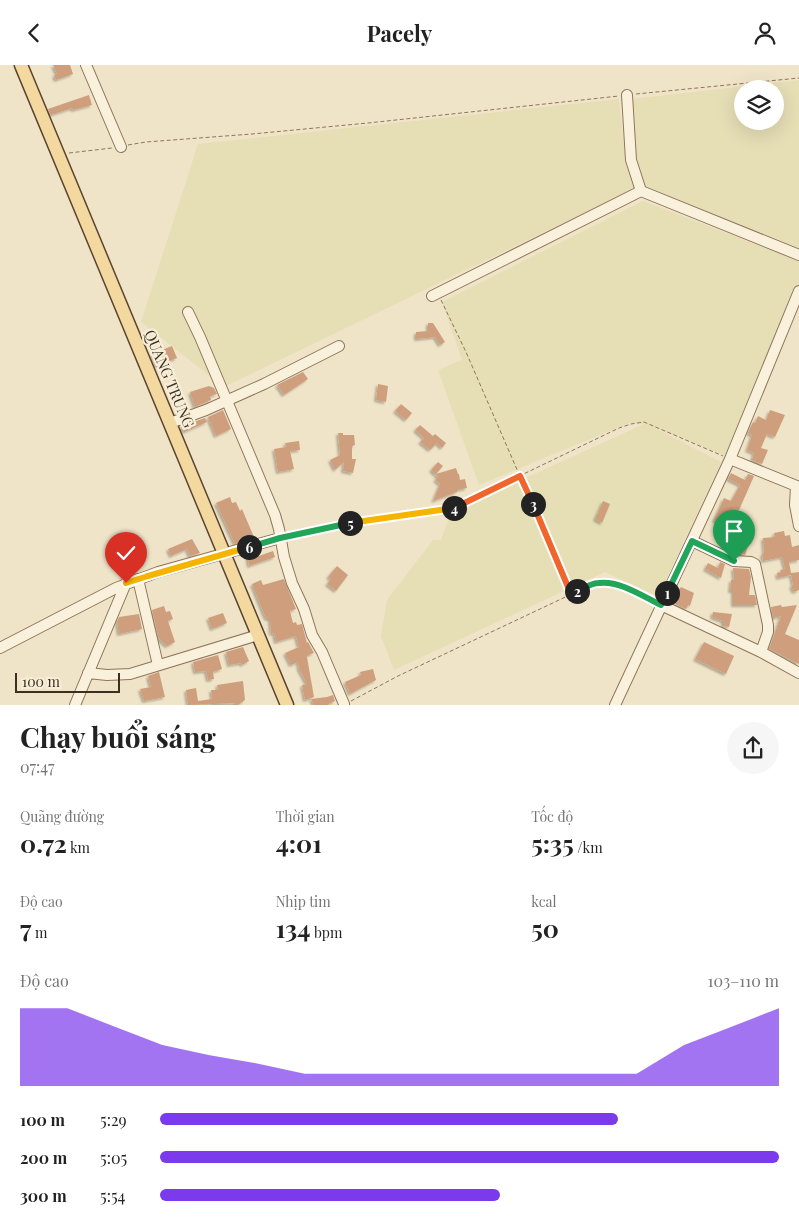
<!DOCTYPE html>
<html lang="vi">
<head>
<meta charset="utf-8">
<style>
	body { margin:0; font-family:"Playfair Display",serif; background:#f6f6f6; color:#222; height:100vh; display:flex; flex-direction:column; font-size:19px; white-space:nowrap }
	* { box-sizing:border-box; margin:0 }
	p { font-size:16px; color:#767676 }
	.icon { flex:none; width:28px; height:28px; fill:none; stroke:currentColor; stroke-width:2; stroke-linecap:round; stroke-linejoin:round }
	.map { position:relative; height:640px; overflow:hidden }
	.sheet { display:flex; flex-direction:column; background:#fff; flex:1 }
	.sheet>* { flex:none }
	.controls { position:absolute; left:734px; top:15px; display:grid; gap:10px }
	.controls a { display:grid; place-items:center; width:50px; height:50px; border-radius:50%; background:#fff; box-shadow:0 5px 20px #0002; font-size:25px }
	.scale { position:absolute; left:15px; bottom:12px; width:105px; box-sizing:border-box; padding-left:5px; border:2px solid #3d2e20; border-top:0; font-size:14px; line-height:18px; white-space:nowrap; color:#3d2e20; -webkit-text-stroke:4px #f7eed8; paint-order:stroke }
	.pin { position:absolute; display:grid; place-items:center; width:42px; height:42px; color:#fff; margin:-51px -21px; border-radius:50% 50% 50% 0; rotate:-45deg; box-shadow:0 0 5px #0007 }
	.pin .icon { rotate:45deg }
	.km { position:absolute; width:25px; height:25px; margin:-12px; border-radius:50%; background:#222; color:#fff; font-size:14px; line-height:25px; text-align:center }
	.round { display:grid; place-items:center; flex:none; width:52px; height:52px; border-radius:26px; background:#f6f6f6 }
	.summary { display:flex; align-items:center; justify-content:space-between; height:85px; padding:0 20px }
	h1 { font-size:28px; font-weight:700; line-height:38px }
	.stats { display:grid; grid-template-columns:repeat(3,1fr); gap:8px; height:85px; padding:5px 20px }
	.stats div { display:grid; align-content:center }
	.stats b { font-size:25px; font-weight:700 }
	.stats small { font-size:14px; font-weight:400 }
	.stats p { font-size:14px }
	.chart { height:140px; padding:10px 20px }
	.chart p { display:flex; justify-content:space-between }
	.chart svg { width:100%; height:90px; margin-top:5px; fill:#7c3aed; opacity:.7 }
	ul { padding:0 20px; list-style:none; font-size:16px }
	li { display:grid; grid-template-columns:80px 60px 1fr; align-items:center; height:38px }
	li i { height:12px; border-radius:6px; background:#7c3aed }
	header { display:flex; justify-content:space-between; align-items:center; height:65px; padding:0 20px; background:#fff; font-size:22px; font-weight:700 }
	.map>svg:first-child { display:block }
	.farmland { fill:#e6deb5; fill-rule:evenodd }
	.building { fill:#cf9f7d; filter:url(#shadow) }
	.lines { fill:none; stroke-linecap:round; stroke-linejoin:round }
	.minor-casing { stroke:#8d765c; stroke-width:12 }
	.major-casing { stroke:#5b4430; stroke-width:15 }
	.path { stroke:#8d765c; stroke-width:1; stroke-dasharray:4 2.5; stroke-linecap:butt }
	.minor { stroke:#faf1dc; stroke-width:10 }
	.major { stroke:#f3d9a0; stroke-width:12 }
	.split-1-casing { stroke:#fff; stroke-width:10 }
	.split-2-casing { stroke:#fff; stroke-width:10 }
	.split-3-casing { stroke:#fff; stroke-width:10 }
	.split-4-casing { stroke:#fff; stroke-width:10 }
	.split-5-casing { stroke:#fff; stroke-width:10 }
	.split-6-casing { stroke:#fff; stroke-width:10 }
	.split-7-casing { stroke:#fff; stroke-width:10 }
	.split-8-casing { stroke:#fff; stroke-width:10 }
	.split-1 { stroke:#22a559; stroke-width:6 }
	.split-2 { stroke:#22a559; stroke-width:6 }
	.split-3 { stroke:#f0652b; stroke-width:6 }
	.split-4 { stroke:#f0652b; stroke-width:6 }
	.split-5 { stroke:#f5b400; stroke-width:6 }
	.split-6 { stroke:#22a559; stroke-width:6 }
	.split-7 { stroke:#f5b400; stroke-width:6 }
	.split-8 { stroke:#f5b400; stroke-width:6 }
	.labels { text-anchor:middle; stroke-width:4.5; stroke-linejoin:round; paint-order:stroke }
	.street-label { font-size:15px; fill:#3d2e20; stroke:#f7eed8 }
</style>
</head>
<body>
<header><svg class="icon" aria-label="back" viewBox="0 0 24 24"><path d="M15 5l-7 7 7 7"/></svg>Pacely<svg class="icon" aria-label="person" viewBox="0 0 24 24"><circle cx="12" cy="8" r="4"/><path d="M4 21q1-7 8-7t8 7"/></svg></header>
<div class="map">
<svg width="799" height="640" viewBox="0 0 799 640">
	<defs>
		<filter id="shadow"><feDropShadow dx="-2" dy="2" stdDeviation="1" flood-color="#0004"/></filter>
	</defs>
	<rect width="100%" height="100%" fill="#f0e4c8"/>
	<path class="farmland" d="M799,15v168l-153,-61 -9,-27 -6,-61zM742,24h33v32h-33z
		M619,34l7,66 9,23 -411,199 -83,-65 57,-178z
		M643,136l156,60v32l-68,165 -78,-31 68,35 -63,135 -53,-25 -211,98 -13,-34 6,-36 46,-60h8l10,-28 193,-88 -15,-1 -150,62 -41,-115 24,-10 -20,-58z"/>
	<path class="building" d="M53,0h17l3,9 -17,6 -2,-5 3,-1z
		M89,30l3,10 -19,5 -1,-2 -21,7 -3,-6z
		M428,258h5l12,19 -5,3 -5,-8 -19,2v-7l12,-1z
		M172,281l5,12 -20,8 -5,-12z
		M303,307l5,7 -24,16 -7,-10z
		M378,319l10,2 -2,16 -10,-2z
		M209,321l5,2 3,6 -7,2 1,4 -16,7 -5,-15z
		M401,339l11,9 -6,7 -11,-9z
		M223,345l8,19 -15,7 -8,-19z
		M770,345l15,5 -10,22 -8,-3 -6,14 7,2 -6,14 -10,-4 2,-7 -7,-3 5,-15 -4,-2 5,-11 2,1 3,-7 8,4z
		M205,353l2,4 -23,10 -2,-6z
		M420,360l13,11 2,-2 11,9 -4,5 -5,-5 -7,7 -10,-8 4,-4 -9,-8z
		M338,368h5v2h11l1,10 -3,1v13h4l-3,14 -10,-2 1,-9 -9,8 -5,-10 10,-5z
		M299,376l1,9 -10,1 4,18 -16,3 -4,-23 12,-2 -1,-4z
		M438,397l5,4 -7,8 20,-6 2,6h1l1,6 5,-1 2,9 -10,2v2l-24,9 7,-17 -5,-4 3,-3 -7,-7z
		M731,408l14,7 3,-6 6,2 -15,34 -5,-2 -5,12 7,3 -3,6 -19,-9 10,-22 7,3 9,-16 -12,-6z
		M230,432l2,6 4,-1 4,9 2,-2 12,28 -19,7 -19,-41z
		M603,436l7,3 -8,19 -7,-4z
		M732,464l5,2v2l14,4 -6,18 -14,-5 -2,-15z
		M784,466l1,5 5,-1 2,12 7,-2v15l-10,2 2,11 8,-1v18l-5,2 -3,-6 2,-1 -2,-10 -13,3 -1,-5 4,-1 -1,-2 5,-1 -3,-12 -19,4 -1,-7 2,-1 -1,-15 12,-1 -1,-4z
		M192,474l8,14 -10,3 -3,-7 -16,7 -3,-7z
		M273,486l2,6 -26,9 -2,-12 8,-2 1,5z
		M720,497l5,2 -4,14 -16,-9 3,-6 10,5z
		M337,501l11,9 -12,16 -9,-7 4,-5 -3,-2z
		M733,503l16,1 2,8 -2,18h6l2,10h-24v-14h-3l1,-11h3z
		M284,514l12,30 -6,2 3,12 3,-1 1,3 5,-1 5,19 1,-1 6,11 -6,2 -1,2 7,40 -9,3 -3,-15 5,-1 -8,-15 -1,-7 -7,3 -6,-12 14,-6 -3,-11 -20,6 -2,-9 -3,1 -1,-15h-3l-2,-3 -13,-32 9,-4 2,5z
		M681,522l13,6 -4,13 -2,-1 -2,4 -11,-5 2,-3 -5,-3z
		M781,540l1,2 15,-2 -12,29 14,6v24l-30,-15 12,-33 -8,2 -2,-11z
		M164,541l2,6 4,-1 3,8 -5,2 7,21 -8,4 -8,-7 -7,-29z
		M713,547l19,2 -3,13 -6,-1v-5l-11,-4z
		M223,548l4,10 -15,6 -4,-11z
		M139,549l3,15 -23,5 -2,-12 2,-5z
		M704,577l30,14 -8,18 -31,-15z
		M243,582l6,14 -7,4 -1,-2 -12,2 -3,-13z
		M218,590l4,14 -9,3 1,7 -6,1 -2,-9 -11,1 -2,-10z
		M373,604l3,11 -26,14 -5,-12 16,-7 -1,-3z
		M159,607l6,25 -21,4 -4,-12 11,-2 -3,-11z
		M243,616l2,19 -7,5h-3v-2l-47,2 -2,-15 10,-2 2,13 14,-2 -1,-9h7l-1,-5z
		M333,630l2,6 -8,4h-13l-3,-6 16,-2z"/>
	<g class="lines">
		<defs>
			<path id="minor" d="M86,0l35,82
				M627,30l4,65 10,31
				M432,231l209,-105 158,64
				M188,247l12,25 75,178 4,14 5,28 8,26 12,26 8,26 10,17 22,52
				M170,358l36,-13 58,-26 75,-38
				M730,394l69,28
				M796,421l-1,19 4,21
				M692,476l42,20 17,1 4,2 13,61v7l-7,20
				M138,514l20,86
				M661,540l100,47 38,21
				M0,583l116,-60 42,-16 122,-34
				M88,608l19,2 23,-1 128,-39
				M75,640l51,-122
				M615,640l115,-246 69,-168"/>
			<path id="major" d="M21,0l266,640"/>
		</defs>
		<use href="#minor" class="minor-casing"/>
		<use href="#major" class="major-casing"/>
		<path class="path" d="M636,29l163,-16
			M128,80l18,-3 106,-8 116,-11 251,-27
			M69,88l43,-5
			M441,235l25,52 105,242
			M288,471l51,-11 114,-17 166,-80 12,-4 13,-2 79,34
			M351,636l47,-25 195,-92c22,-4 42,9 61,18"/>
		<use href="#minor" class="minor"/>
		<use href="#major" class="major"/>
	</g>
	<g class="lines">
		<defs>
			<path id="split-1" d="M667,528l25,-52 42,20"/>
			<path id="split-2" d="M577,526c7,-3 14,-8 22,-8 20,-3 45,14 62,22l6,-12"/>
			<path id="split-3" d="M533,439l38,90 6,-3"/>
			<path id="split-4" d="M454,443l66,-32 13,28"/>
			<path id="split-5" d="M350,458l104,-15"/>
			<path id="split-6" d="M249,482l31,-9 70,-15"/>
			<path id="split-7" d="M148,511l101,-29"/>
			<path id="split-8" d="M126,518l22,-7"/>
		</defs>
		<use href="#split-1" class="split-1-casing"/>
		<use href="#split-2" class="split-2-casing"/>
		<use href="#split-3" class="split-3-casing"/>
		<use href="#split-4" class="split-4-casing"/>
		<use href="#split-5" class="split-5-casing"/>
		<use href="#split-6" class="split-6-casing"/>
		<use href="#split-7" class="split-7-casing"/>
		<use href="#split-8" class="split-8-casing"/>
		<use href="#split-1" class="split-1"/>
		<use href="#split-2" class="split-2"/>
		<use href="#split-3" class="split-3"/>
		<use href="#split-4" class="split-4"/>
		<use href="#split-5" class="split-5"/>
		<use href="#split-6" class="split-6"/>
		<use href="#split-7" class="split-7"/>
		<use href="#split-8" class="split-8"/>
	</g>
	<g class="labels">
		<g class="street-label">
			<text transform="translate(169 314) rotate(67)" y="5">QUANG TRUNG</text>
		</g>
	</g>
</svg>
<div class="controls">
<a><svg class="icon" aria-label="layers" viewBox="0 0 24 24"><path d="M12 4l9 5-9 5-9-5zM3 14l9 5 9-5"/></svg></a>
</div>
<div class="scale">100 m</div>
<div class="pin" style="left:734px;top:496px;background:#1e9e55"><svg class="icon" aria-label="arrive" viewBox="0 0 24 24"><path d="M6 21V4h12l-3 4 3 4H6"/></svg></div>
<div class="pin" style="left:126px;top:518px;background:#d93025"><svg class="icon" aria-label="check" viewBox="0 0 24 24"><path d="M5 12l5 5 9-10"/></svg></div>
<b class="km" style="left:667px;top:528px">1</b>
<b class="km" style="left:577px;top:526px">2</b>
<b class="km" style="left:533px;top:439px">3</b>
<b class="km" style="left:454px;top:443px">4</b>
<b class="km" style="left:350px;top:458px">5</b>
<b class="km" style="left:249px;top:482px">6</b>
</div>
<section class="sheet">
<div class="summary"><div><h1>Chạy buổi sáng</h1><p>07:47</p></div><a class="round"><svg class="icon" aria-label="share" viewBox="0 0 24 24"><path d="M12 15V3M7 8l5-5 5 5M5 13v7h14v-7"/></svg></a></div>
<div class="stats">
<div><p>Quãng đường</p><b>0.72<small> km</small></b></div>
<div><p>Thời gian</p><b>4:01</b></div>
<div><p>Tốc độ</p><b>5:35<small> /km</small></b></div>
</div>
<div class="stats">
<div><p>Độ cao</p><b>7<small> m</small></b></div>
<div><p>Nhịp tim</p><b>134<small> bpm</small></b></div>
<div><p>kcal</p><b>50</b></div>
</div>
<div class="chart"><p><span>Độ cao</span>103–110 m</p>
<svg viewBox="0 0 160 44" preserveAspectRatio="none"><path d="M0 44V6L10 6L20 15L30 24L40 29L50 33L60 38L70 38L80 38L90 38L100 38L110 38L120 38L130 38L140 24L150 15L160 6V44z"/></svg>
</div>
<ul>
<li><b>100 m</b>5:29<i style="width:74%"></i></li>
<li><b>200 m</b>5:05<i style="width:100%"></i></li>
<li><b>300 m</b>5:54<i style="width:55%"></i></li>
</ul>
</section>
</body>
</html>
